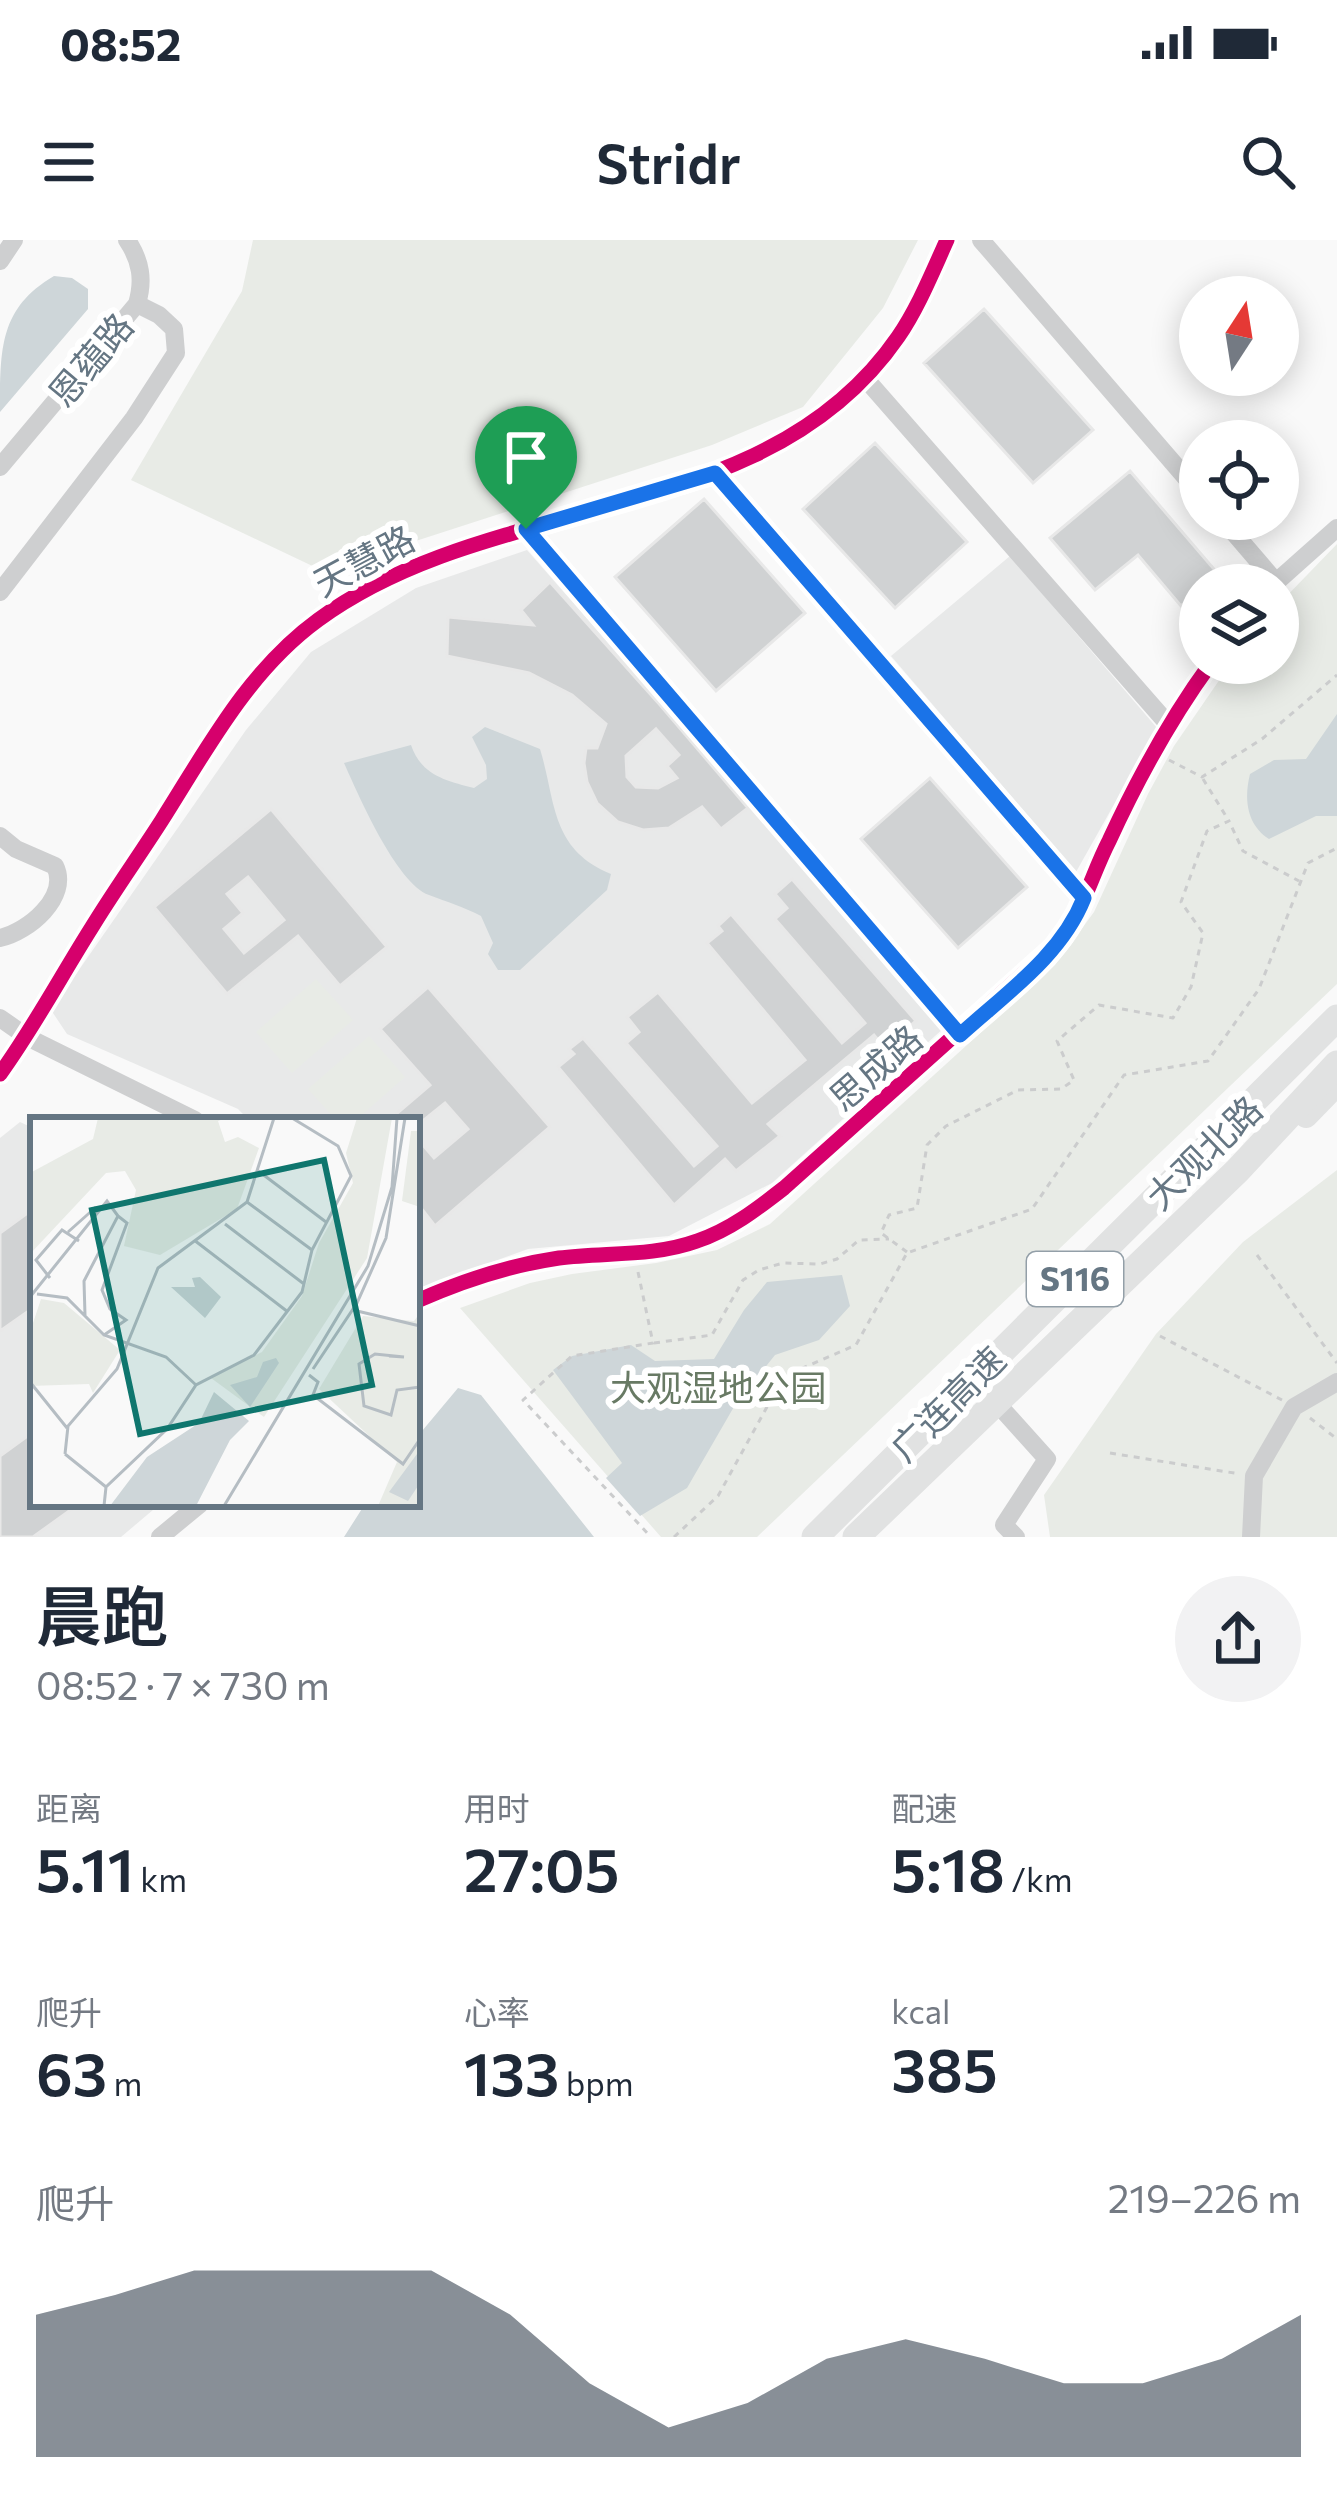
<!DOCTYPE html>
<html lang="zh">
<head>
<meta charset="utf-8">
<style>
	body { margin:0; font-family:Commissioner,"Noto Sans SC",sans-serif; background:#f2f2f3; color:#1f2937; height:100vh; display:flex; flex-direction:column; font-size:45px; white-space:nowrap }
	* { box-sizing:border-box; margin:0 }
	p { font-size:39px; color:#747a83 }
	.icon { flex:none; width:66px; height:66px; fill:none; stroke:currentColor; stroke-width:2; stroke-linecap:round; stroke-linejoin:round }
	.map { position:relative; height:1297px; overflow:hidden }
	.panel { display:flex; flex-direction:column; background:#fff; flex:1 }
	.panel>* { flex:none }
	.needle { width:78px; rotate:12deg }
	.buttons { position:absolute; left:1179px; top:36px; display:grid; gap:24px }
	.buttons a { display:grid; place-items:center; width:120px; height:120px; border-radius:50%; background:#fff; box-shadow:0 6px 30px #0003; font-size:60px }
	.pin { position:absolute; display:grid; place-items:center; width:102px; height:102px; color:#fff; margin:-123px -51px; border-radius:50% 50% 50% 0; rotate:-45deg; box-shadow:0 0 12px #0007 }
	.pin .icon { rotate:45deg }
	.round { display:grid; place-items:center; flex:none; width:126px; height:126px; border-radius:63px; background:#f2f2f3 }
	.headline { display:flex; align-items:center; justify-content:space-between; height:204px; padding:0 36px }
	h1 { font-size:66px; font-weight:600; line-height:90px }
	.stats { display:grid; grid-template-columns:repeat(3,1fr); gap:18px; height:204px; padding:12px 36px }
	.stats div { display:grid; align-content:center }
	.stats b { font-size:60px; font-weight:600 }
	.stats small { font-size:33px; font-weight:400 }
	.stats p { font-size:33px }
	.chart { height:336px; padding:24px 36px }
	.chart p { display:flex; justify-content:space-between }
	.chart svg { width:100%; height:216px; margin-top:12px; fill:#56606c; opacity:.7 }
	.status { display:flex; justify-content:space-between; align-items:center; height:84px; padding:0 60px; background:#fff; direction:ltr }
	.status svg { height:33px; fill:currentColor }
	header { display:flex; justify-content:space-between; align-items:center; height:156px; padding:0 36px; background:#fff; font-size:54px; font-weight:600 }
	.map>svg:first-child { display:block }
	.built { fill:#e8e9e9 }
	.green { fill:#e8ebe6 }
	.water { fill:#ced6d9 }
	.building { fill:#d0d2d3; stroke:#e8e8e8; stroke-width:3; fill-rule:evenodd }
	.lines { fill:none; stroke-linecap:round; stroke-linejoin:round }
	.path { stroke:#cbcccd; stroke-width:3; stroke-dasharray:6 6; stroke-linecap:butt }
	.minor { stroke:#cecfd0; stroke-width:18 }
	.major { stroke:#e1e2e2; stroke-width:24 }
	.highway { stroke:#e1e2e2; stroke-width:27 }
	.cycleway-casing { stroke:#fff; stroke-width:22 }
	.cycleway { stroke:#d6006c; stroke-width:15 }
	.route-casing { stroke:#fff; stroke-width:24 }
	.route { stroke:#1a73e8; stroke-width:15 }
	.labels { text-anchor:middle; stroke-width:12; stroke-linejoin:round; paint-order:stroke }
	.shield { fill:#fff; stroke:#939fa8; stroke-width:3 }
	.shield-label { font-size:33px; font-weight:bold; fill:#657683 }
	.street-label { font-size:36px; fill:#657683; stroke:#fff }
	.park-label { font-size:36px; fill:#687a64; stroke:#fff }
	.inset-road { fill:none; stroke:#b5bdc3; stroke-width:3 }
	.view { fill:#0f766e; fill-opacity:0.15; stroke:#0f766e; stroke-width:6 }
	.inset-edge { fill:none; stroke:#657683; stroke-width:6 }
</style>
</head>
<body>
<div class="status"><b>08:52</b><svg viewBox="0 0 49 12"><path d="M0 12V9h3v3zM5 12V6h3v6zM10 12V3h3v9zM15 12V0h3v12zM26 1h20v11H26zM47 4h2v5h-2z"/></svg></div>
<header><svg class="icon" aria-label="menu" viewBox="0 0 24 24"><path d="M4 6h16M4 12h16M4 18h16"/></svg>Stridr<svg class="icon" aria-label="search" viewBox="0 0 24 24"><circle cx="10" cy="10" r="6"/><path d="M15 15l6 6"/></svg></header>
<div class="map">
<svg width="1337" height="1297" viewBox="0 0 1337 1297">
	<rect width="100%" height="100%" fill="#f9f9f9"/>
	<path class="built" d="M527,310l418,477 -173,156 -103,53 -141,13 -111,40v-169h-168l-11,-11 -171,-75 -16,-24 195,-280 65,-78 105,-64z
		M1010,316l147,172 -81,144 -185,-216z
		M20,882l13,6v376h127l-39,33h-121v-399z"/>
	<path class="green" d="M253,0h665l-35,68 -80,99 -91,38 -389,126 -192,-91 111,-189z
		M1337,304v440l-580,553h-96l-201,-229 70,-25 42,-9 84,-11 61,-13 53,-26 285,-259 39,-53 54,-118 26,-48 57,-83h47v-58z
		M316,739l37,41 -61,53 -36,-41z
		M369,796l36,41 -49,43h-20l-28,-31z
		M1337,930v367h-287l-6,-42 112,-161 87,-92z"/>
	<path class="water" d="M54,36l18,2 16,11v20l-88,103c0,-65 0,-104 54,-136z
		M1337,474v102h-21l-47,23c-23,-15 -25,-41 -19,-65l24,-14 32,-1z
		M485,487l55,22c16,52 10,100 71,125l-4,16 -87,80h-22l-10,-16 5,-11 -12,-27c-17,-9 -34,-14 -52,-21 -33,-12 -71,-101 -85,-132l67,-18c10,30 35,36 63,43l13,-9 -1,-14 -14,-28z
		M842,1035l8,31 -31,34 -44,15 -40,50 -48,83 -47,28 -34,-38 16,-15 -69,-93 19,-14 59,-11 24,16 59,-2 30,-49 23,-28z
		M458,1148l23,7 113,142h-250l21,-33h52v-67z"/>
	<path class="building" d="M984,69l109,121 -60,53 -109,-120z
		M875,203l92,99 -72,66 -92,-99z
		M1130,231l89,104 -13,10h-6v5l-19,16 -43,-51 -43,35 -45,-52z
		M704,259l101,114 -89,78 -101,-114z
		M550,342l111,124 87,102 -27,21 -19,-22 -33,21 -26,2 -25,-8 -21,-19 -10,-21 -3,-19 2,-15h11l9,-24 -34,-29 -43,-22 -82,-17 1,-39 85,8 -12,-15zM656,489l23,26 -12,11 10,12 -19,10 -22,-1 -9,-10 -1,-21z
		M930,538l97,109 -69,61 -97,-109z
		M271,569l116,138 -47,39 -42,-50 -71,58 -73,-87zM248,637l36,43 -40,33 -20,-24 19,-16 -16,-19z
		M792,639l124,142 -31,27 -11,-13 -106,89 12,12 -44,35 -11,-12 -51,46 -116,-138 16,-13 -5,-5 14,-11 111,128 23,-20 -91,-103 13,-11 -12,-15 31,-25 94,111 53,-43 -98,-117 15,-12 -4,-5 13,-12 111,129 23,-20 -90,-104 12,-11 -12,-14z
		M428,747l122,140 -115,99 -18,-23v-65l17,20 34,-29 -23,-26 -21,17h-35l41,-35 -50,-56z
		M33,969v99l-33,23v-98z
		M33,1192v72h46l-46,33h-33v-81z"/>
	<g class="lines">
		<path class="path" d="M1169,520l33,17 60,-38 75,-64
			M1203,539l26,42
			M907,1012l-26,-19 8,-18 28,-7 10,-63 19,-19 72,-36 43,-1 13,-9 -17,-39 42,-36 74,13 18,-31 12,-54 -22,-31 26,-71 22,-10 14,30 56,30
			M1257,1015l80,108
			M638,1032l15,71 -81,13 -49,44 128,137
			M1160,1096l122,64
			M654,1103l58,-8 31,-55 16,-10 24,-7 37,1 17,-5 22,-19 30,-1
			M1310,1178l27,21
			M1110,1213l130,21
			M674,1297l44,-41 66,-120 72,-31 51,-92 125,-44 92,-134 84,-14 51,-72 49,-126 29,-15"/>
		<path class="minor" d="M981,0l219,254
			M0,21l14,-21
			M864,137l304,347
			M0,227l137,-163c7,-24 4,-43 -10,-64
			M715,233l369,425
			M1222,279l54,63
			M526,288l434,507
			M1273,345l64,-57
			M0,352l134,-174 42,-65 -2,-24 -15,-14 -22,-11
			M0,596l16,13 39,17c15,31 -27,66 -55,72
			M0,778l27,19 168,83
			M0,834c34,-47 61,-98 92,-147 22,-36 47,-71 70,-107 45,-71 86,-149 156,-200 177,-130 448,-91 580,-283 20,-29 34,-64 49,-97
			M417,1061c45,-20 94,-36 142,-43 46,-6 94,-1 138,-17 33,-11 60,-32 87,-53l276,-247c23,-30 32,-67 49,-100 29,-63 61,-122 102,-178
			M1002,1169l45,50 -43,66 12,12
			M160,1297l40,-33
			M1251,1297l3,-61 40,-69 43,-25"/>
		<path class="major" d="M1306,876l31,-32"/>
		<path class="highway" d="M815,1297l522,-519
			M856,1297l381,-366 100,-107"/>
		<defs>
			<path id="cycleway" d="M0,834c34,-47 61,-98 92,-147 22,-36 47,-71 70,-107 45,-71 86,-149 156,-200 177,-130 448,-91 580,-283 20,-29 34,-64 49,-97
				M417,1061c45,-20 94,-36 142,-43 46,-6 94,-1 138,-17 33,-11 60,-32 87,-53l276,-247c23,-30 32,-67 49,-100 29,-63 61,-122 102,-178"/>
		</defs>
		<use href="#cycleway" class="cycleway-casing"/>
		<use href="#cycleway" class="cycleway"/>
	</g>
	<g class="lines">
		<defs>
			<path id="route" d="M715,233l369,425c-23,58 -79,96 -124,137l-434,-506z"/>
		</defs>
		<use href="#route" class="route-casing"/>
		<use href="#route" class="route"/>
	</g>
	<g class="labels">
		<rect class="shield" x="1027" y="1012" width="96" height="54" rx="9"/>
		<g class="shield-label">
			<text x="1075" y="1051">S116</text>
		</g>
		<g class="street-label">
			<text transform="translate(91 120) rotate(-50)" y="13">恩蕴路</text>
			<text transform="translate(364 321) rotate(-28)" y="13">天慧路</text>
			<text transform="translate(876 828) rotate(-41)" y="13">思成路</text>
			<text transform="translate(1204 913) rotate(-44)" y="13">大观北路</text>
			<text transform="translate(948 1164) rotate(-45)" y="13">广连高速</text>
		</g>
		<g class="park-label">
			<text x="718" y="1161">大观湿地公园</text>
		</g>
	</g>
	<g transform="translate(30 877)">
		<rect width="390" height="390" fill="#f9f9f9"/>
		<path d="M68,1h128l-8,3 7,21 13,-5 21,11 -22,61 -77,46 -36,-9 12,-56 -11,-19 -19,2 -76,81v-81l63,-34zM327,1h35l-25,140 -103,159 -53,-39 51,-26 40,-56 17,-53 34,-60 -7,-30zM381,14h9v76l-18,-6zM11,182l23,4 56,47 -27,43 -4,-9 -59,2v-54zM390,196v193h-42l19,-44 -78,-73 44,-73 51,5z" fill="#e8ebe6"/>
		<path d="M170,160l21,20 -16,21 -34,-31h24l-3,-9zM246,241l3,5 -29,44 -20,-22 27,-8 6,-15zM184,275l35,29 -19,19 -34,66h-86l37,-49 52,-34zM387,337l3,29 -12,18 -19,-9z" fill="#ced6d9"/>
		<path class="inset-road" d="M227,53l69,52M217,85l65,48M195,107l79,60M38,115l28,-25M164,123l94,72M20,161l-14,-18 26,-30 17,11M7,177l30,4 37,37 62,22 30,28M0,180l77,-96 11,15 -34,65 1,34M323,193l67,16M74,218l22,-15 -16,-11 -8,-19 25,-67 -9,-7M359,239l15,1 -29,-3 -16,10 5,42 27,9 6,-25 23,-3M283,252l44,-66 29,-65 19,-120M279,258l9,7 -5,13 90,69 17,-25M0,265l37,46M35,337l3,-28 49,-57 41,-101 89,-66 27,-84M35,337l41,33M74,389l2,-19 61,-58 29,-44 58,-30 48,-63 10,-42 39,-74 -13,-30 -46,-28M194,389l144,-240 24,-79 5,-69"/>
		<path class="view" d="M294,43l48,225 -232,49 -48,-224z"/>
		<rect width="390" height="390" class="inset-edge"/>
	</g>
</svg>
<div class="buttons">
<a><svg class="needle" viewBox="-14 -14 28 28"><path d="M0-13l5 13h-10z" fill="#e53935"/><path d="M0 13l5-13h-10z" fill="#747a83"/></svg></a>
<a><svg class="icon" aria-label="locate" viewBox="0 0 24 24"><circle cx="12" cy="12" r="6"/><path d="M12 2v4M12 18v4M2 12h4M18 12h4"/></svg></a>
<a><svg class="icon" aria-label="layers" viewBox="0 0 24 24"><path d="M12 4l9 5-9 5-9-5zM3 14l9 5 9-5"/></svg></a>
</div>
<div class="pin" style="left:526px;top:289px;background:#1e9e55"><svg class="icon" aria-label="arrive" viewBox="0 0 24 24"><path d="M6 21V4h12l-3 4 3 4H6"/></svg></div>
</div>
<section class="panel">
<div class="headline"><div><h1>晨跑</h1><p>08:52 · 7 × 730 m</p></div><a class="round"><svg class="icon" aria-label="share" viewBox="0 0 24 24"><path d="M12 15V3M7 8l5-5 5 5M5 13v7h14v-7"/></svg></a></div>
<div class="stats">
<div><p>距离</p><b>5.11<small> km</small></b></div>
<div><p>用时</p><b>27:05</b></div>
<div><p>配速</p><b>5:18<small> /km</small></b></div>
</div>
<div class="stats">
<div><p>爬升</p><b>63<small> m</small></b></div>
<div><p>心率</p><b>133<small> bpm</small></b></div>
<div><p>kcal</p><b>385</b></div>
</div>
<div class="chart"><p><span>爬升</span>219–226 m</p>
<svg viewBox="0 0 160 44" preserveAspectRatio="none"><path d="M0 44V15L10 11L20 6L30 6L40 6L50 6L60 15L70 29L80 38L90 33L100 24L110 20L120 24L130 29L140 29L150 24L160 15V44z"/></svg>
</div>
</section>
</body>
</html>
